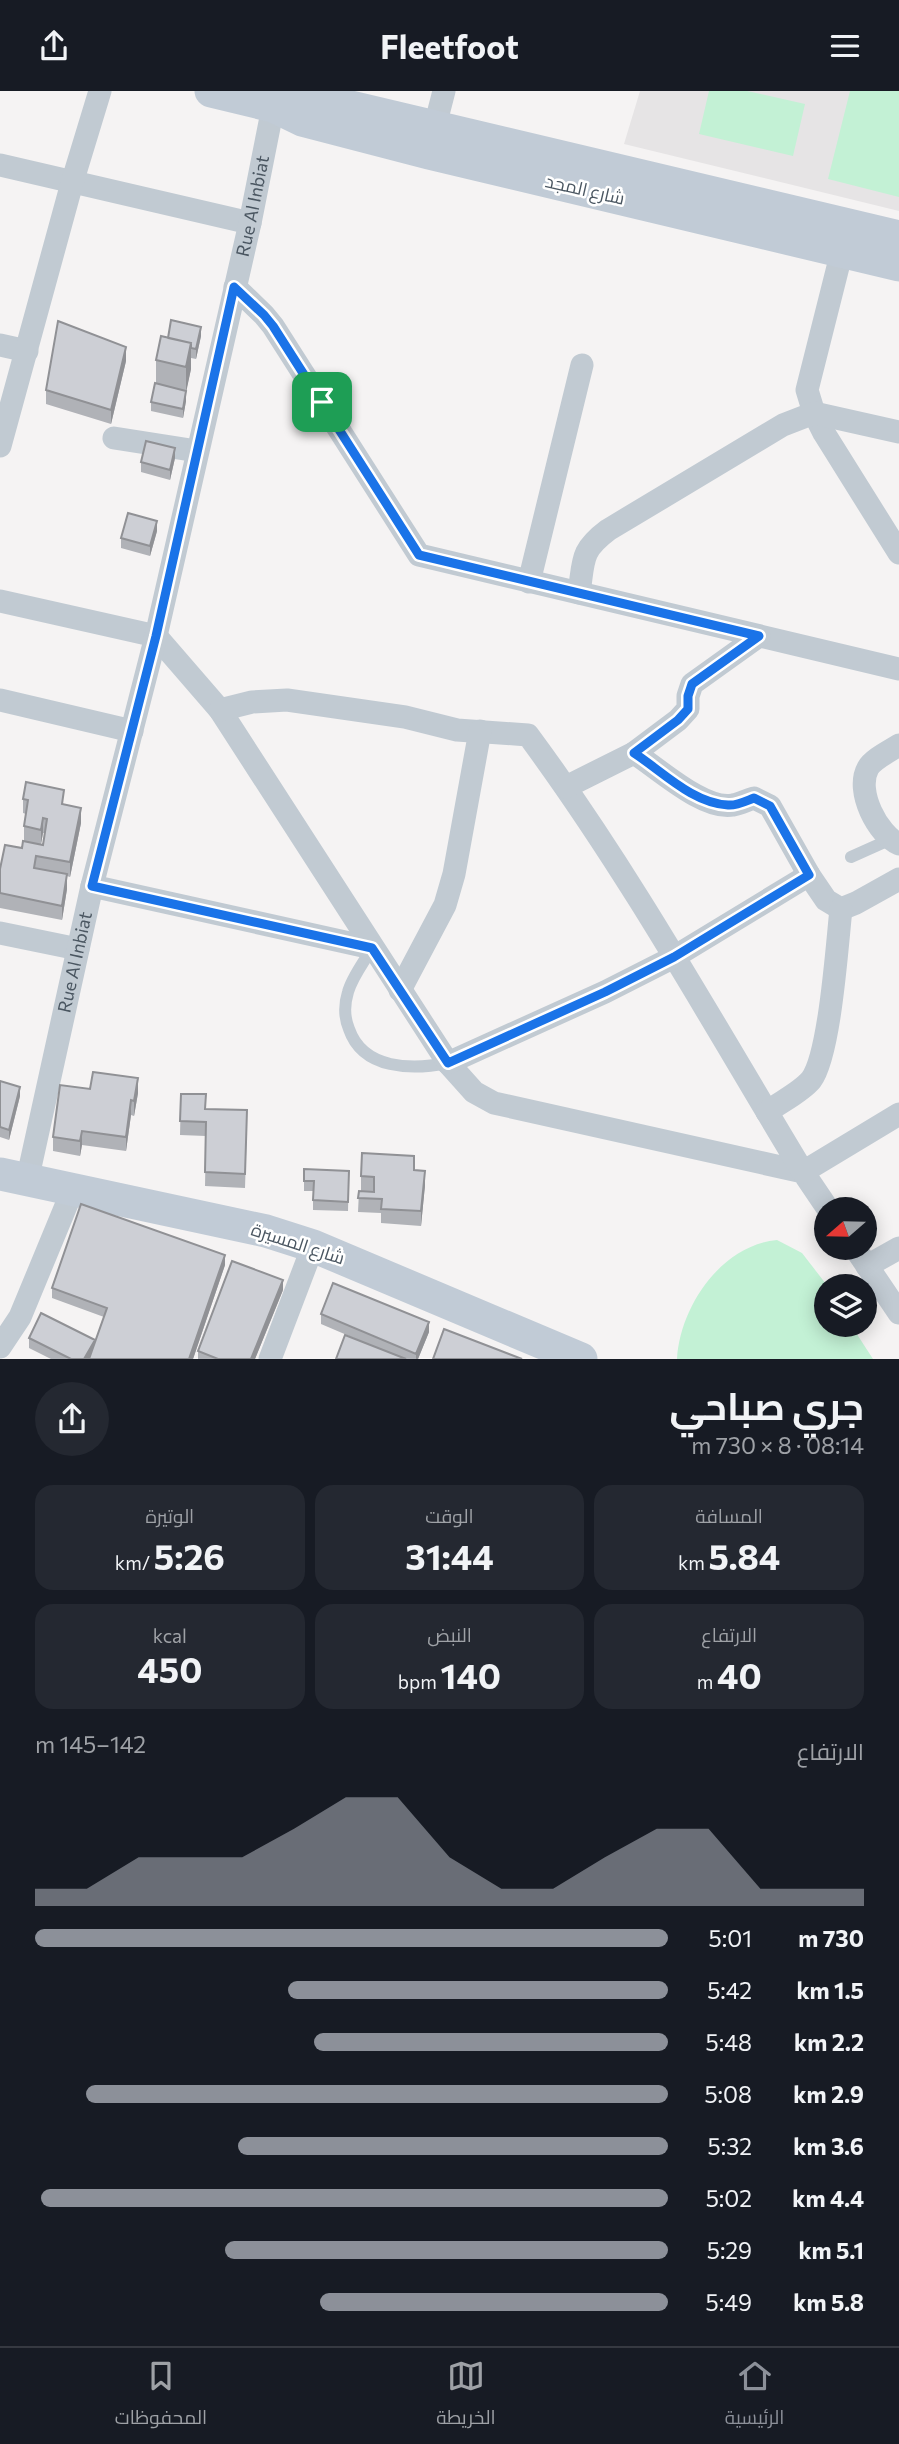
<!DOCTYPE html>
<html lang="ar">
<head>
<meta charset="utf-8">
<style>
	body { margin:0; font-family:Commissioner,Cairo,sans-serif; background:#242831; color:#f1f3f6; direction:rtl; height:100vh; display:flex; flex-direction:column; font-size:26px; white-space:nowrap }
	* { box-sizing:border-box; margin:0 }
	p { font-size:23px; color:#9ea1a6 }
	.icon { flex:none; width:38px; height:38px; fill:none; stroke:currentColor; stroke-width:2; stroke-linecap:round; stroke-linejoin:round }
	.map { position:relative; height:1268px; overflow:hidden; direction:ltr }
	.details { display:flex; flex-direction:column; background:#171b24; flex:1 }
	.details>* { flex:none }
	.needle { width:46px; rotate:250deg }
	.tools { position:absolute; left:814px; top:1106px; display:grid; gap:14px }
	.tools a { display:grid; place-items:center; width:63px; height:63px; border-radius:50%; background:#171b24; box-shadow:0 4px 18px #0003; font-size:35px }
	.pin { position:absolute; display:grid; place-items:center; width:60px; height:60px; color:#fff; margin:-30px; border-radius:14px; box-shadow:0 4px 10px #0006 }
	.round { display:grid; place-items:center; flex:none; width:74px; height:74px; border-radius:37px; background:#242831 }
	.summary { display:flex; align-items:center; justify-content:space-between; height:119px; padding:0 35px }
	h1 { font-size:38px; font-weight:700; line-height:52px }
	.metrics { display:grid; grid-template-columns:repeat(3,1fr); gap:10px; height:119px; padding:7px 35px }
	.metrics div { display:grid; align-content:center; border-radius:18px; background:#242831; text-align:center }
	.metrics b { font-size:35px; font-weight:700 }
	.metrics small { font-size:19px; font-weight:400 }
	.metrics p { font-size:19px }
	.chart { height:196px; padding:14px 35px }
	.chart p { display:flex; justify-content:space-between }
	.chart svg { width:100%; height:126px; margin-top:7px; fill:#8c9099; opacity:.7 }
	ul { padding:0 35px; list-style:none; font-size:23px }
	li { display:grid; grid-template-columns:112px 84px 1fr; align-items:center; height:52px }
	li i { height:18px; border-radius:9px; background:#8c9099 }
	header { display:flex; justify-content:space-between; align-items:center; height:91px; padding:0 35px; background:#171b24; font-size:32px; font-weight:700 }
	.tabs { display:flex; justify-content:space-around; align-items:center; height:98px; border-top:2px solid #363941; background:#171b24; font-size:19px; color:#9ea1a6 }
	.tabs a { display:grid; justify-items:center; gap:4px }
	.tabs .active { color:#8c9099 }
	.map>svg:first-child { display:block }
	.education { fill:#e6e4e5 }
	.green { fill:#c3f1d5 }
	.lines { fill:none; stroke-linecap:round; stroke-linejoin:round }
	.lane { stroke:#c1cad2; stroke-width:12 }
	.street { stroke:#c1cad2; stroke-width:23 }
	.secondary { stroke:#c1cbd6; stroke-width:33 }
	.wall { fill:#b0b2b7; fill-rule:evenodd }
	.shaded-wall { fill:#909195 }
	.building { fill:#cdcfd5; stroke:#909195; stroke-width:2 }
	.route-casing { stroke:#fff; stroke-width:14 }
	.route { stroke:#1a73e8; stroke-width:9 }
	.labels { text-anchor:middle; stroke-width:5; stroke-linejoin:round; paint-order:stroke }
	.street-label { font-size:18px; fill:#4a5661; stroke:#fff }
</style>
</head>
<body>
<header><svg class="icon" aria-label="menu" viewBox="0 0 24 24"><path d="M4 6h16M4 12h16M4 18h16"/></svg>Fleetfoot<svg class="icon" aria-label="share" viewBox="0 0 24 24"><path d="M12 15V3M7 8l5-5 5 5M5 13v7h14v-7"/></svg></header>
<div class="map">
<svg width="899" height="1268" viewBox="0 0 899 1268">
	<rect width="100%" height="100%" fill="#f5f3f3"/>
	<path class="education" d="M640,0h259v120l-275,-67z"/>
	<path class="green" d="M709,0h38l58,13 -12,52 -94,-22z
		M850,0h49v106l-71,-18z
		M777,1149l25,13 24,31v41h25l22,34h-196c3,-53 45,-114 100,-119z"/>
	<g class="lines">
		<path class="lane" d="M851,766l38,-17
			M372,857c-8,14 -20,29 -24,44 -4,13 -4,25 1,37 14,41 63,41 99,34"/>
		<g class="street">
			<path d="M435,35l9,-35"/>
			<path d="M0,74l250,58"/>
			<path d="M842,160l-35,139 7,23 10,20 75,120"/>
			<path d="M235,196l29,28 9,11 146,229 480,114"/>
			<path d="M0,254l27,6"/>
			<path d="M114,347l83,13"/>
			<path d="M0,355l72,-263 28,-92"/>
			<path d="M529,491l53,-217"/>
			<path d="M579,502c5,-33 1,-42 29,-63l175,-105 31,-12 85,19"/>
			<path d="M0,510l156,35 64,74 228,353 26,29 20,11 309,69 25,37"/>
			<path d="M0,609l132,31"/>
			<path d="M220,619l32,-8 35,-2 118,17 52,13 71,5c102,138 186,290 275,437l96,-58"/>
			<path d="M899,654c-9,6 -26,14 -31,23 -13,23 10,67 31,76"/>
			<path d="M634,662l44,-33 10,-11v-13l4,-12 67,-48"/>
			<path d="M566,696l68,-34c24,15 70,58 99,52 7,-1 14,-5 21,-7l16,8 39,69"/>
			<path d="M92,795l280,62"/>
			<path d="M0,842l78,16"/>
			<path d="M400,899l45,-85 9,-31 26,-143"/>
			<path d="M448,972l157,-71 69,-35 135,-82 17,25 15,9 15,-6 43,-24"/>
			<path d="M767,1021c13,-10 33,-19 44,-32 19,-25 26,-135 30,-171"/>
			<path id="s1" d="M27,1090l65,-295 64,-250 94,-413 26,-131"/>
			<path d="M855,1157l44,65"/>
			<path d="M867,1175l32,-18"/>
			<path d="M0,1256l20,-30 53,-128"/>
			<path d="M270,1268l43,-113"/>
		</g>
		<path class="secondary" d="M211,0l62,15 29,14 127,33 470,112
			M284,14l25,-4 25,2 565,134
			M0,1083l266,57 47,15 268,113"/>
	</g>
	<path class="wall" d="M201,245l-5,23 -5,-1v11l-5,22v10l-3,17 -32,-7v-9l5,-19v-23l12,-22z
		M126,270l-15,63 -65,-20v-14z
		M175,367l-5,22 -29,-8v-10z
		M157,440l-7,25 -29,-8v-10z
		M23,708l41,6 17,18 -11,54 -3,-1v13l-5,31 -62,-12v-39l22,-21 2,-7v-15l2,-12 -3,-1zM43,742h2l-2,12 -2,-1z
		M0,990l20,15 -11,44 -9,-3z
		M90,998l48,4 -4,23 -3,-1 -5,36 -44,-6 -2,11 -27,-5v-14z
		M181,1003l24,15 42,16 -2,63 -40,-2 1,-50 -26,-1z
		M304,1078l45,2 -1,40 -35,-1v-19h-9z
		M414,1079l11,15 -4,41 -40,-3v-10l-23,-1 1,-21h2v-15z
		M225,1174l-32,94h-142l-22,-11v-10l66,4 9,-25 -52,-19v-10z
		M283,1199l-28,69h-57v-8z
		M321,1223l108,18 -11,27h-82l39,-12 -54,-23z"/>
	<path class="shaded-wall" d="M201,236v9l-5,23v-10z
		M191,252v26l-5,24v-26z
		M126,256v14l-15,63v-14z
		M186,300v10l-3,17v-9z
		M175,357v10l-5,22v-10z
		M157,430v10l-7,25v-10z
		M81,717v15l-11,54v-15z
		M43,727v15l-2,11v-14z
		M67,783v15l-5,31v-14z
		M138,987v15l-4,23v-15z
		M20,996v9l-11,44v-10z
		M131,1009v15l-5,36v-14z
		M82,1040v14l-2,11v-15z
		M425,1080v14l-4,41v-15z
		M225,1164v10l-32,94h-4z
		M283,1189v10l-28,69h-4z
		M429,1231v10l-11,27h-2v-5z
		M95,1249l-5,19h-6z"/>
	<path class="building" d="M171,229l30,7 -5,22 -5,-1v-5l-23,-5z
		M58,230l68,26 -15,63 -65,-20z
		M161,245l30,7 -5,24 -30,-7z
		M155,292l31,8 -3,18 -32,-7z
		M146,350l29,7 -5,22 -29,-8z
		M128,422l29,8 -7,25 -29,-8z
		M26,691l38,8 -2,14 19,4 -11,54 -34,-6 -2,12 33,6 -5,32 -62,-13v-24l5,-24 17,3 1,-7 20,4 4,-26 -4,-1 -2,12 -17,-4 4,-26 -5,-1z
		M93,981l45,6 -4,23 -3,-1 -5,37 -44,-6 -2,10 -27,-4 7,-52 30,4z
		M0,990l20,6 -11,43 -9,-3z
		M181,1003h25l-1,15 42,1 -2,64 -40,-2 1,-50 -26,-1z
		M362,1062l52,3v14l11,1 -4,40 -40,-2 1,-10 -24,-1 1,-7 15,1v-15l-13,-1z
		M304,1078l45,2 -1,31 -35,-2 1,-19h-10z
		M81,1113l144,51 -36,104h-100l18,-51 -55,-20z
		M232,1170l51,19 -32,79h-33l-20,-8z
		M333,1192l96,39 -13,32 -95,-40z
		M41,1222l54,27 -11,19h-13l-42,-21z
		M444,1238l78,30h-89z
		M345,1244l61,24h-70z"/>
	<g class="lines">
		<defs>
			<path id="route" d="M234,196l30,28 9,11 146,229 340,81 -67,48 -4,12v13l-10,11 -44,33c28,18 58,50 94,52 8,1 18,-4 26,-7l16,8 39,69 -135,82 -69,35 -157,71 -76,-115 -280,-62 64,-250z"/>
		</defs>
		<use href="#route" class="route-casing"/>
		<use href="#route" class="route"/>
	</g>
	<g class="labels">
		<g class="street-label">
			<text transform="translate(585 99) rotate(13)" y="6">شارع المجد</text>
			<text dy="6" stroke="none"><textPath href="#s1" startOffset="1001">Rue Al Inbiat</textPath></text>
			<text dy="6" stroke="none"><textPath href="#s1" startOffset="224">Rue Al Inbiat</textPath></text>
			<text transform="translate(298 1153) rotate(18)" y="6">شارع المسيرة</text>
		</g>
	</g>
</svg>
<div class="tools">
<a><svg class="needle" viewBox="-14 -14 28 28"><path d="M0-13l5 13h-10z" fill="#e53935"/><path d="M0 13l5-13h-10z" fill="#9ea1a6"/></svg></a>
<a><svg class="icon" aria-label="layers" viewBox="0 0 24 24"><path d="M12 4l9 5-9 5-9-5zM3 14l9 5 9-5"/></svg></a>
</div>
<div class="pin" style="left:322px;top:311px;background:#1e9e55"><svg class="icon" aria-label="arrive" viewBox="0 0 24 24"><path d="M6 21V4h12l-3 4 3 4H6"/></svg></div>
</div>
<section class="details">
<div class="summary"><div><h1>جري صباحي</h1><p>08:14 · 8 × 730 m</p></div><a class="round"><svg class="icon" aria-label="share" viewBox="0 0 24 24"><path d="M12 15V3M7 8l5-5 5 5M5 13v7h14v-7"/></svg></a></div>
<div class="metrics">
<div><p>المسافة</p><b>5.84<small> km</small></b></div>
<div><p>الوقت</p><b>31:44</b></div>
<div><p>الوتيرة</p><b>5:26<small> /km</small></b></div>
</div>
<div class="metrics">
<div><p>الارتفاع</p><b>40<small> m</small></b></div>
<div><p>النبض</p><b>140<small> bpm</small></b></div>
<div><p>kcal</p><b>450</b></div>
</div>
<div class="chart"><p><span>الارتفاع</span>142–145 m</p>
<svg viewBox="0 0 160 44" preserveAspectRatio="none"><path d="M0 44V38L10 38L20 27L30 27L40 27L50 17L60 6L70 6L80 27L90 38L100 38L110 27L120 17L130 17L140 38L150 38L160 38V44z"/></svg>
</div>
<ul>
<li><b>730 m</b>5:01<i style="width:100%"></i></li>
<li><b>1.5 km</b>5:42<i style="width:60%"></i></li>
<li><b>2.2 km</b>5:48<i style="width:56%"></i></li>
<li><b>2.9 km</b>5:08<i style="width:92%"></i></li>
<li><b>3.6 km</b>5:32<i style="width:68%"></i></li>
<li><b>4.4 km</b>5:02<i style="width:99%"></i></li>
<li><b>5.1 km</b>5:29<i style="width:70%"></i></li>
<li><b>5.8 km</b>5:49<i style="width:55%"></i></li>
</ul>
</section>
<nav class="tabs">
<a class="active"><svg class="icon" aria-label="home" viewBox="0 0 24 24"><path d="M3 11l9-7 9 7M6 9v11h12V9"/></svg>الرئيسية</a>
<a><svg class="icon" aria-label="map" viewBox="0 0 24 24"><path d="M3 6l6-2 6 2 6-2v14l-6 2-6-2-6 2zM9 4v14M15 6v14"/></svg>الخريطة</a>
<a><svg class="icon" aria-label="saved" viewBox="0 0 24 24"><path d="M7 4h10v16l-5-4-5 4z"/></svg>المحفوظات</a>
</nav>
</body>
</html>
